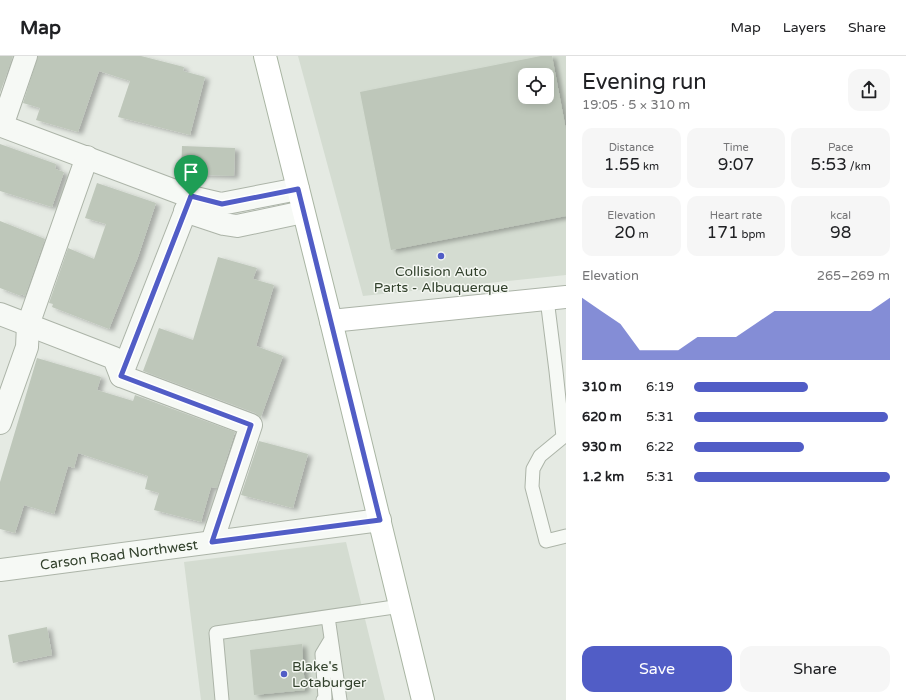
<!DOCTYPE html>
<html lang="en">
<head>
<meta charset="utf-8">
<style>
	body { margin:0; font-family:"Varela Round",sans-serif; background:#f6f6f6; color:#202124; height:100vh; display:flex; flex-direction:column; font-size:15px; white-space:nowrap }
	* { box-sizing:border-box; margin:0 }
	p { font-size:13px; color:#757577 }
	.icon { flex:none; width:22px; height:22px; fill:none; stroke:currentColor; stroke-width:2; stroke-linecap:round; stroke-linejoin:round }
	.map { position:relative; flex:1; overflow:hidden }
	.sheet { display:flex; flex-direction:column; background:#fff; width:340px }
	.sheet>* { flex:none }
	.controls { position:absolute; left:518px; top:12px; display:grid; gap:8px }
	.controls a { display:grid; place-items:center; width:36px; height:36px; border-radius:8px; background:#fff; box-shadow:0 2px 10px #0003; font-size:20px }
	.pin { position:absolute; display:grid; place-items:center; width:34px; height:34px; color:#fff; margin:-41px -17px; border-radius:50% 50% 50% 0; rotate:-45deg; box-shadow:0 0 4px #0007 }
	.pin .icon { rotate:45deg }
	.round { display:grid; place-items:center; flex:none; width:42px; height:42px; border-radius:12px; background:#f6f6f6 }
	.headline { display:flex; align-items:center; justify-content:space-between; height:68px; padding:0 16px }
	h1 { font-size:22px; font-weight:600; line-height:30px }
	.stats { display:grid; grid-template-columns:repeat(3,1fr); gap:6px; height:68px; padding:4px 16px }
	.stats div { display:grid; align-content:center; border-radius:10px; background:#f6f6f6; text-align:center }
	.stats b { font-size:17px; font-weight:600 }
	.stats small { font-size:11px; font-weight:400 }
	.stats p { font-size:11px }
	.chart { height:112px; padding:8px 16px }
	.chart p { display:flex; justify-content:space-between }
	.chart svg { width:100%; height:72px; margin-top:4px; fill:#515dc6; opacity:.7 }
	.button { display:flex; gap:8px; margin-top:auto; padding:8px 16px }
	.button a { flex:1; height:46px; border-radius:12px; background:#515dc6; color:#fff; font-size:16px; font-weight:600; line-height:46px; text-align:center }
	.button a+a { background:#f6f6f6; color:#202124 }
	ul { padding:0 16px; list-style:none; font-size:13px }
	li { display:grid; grid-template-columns:64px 48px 1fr; align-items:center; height:30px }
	li i { height:10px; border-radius:5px; background:#515dc6 }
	header { display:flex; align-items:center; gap:24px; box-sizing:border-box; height:56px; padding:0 20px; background:#fff; border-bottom:1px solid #e0e0e0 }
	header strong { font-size:19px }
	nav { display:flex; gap:22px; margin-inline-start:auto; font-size:14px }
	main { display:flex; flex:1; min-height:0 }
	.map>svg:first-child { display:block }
	.built { fill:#d4dcd1; fill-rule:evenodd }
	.building { fill:#bec7ba; fill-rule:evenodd; filter:url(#shadow) }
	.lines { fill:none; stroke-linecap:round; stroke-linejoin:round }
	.lane-casing { stroke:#acb4a8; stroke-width:15 }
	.street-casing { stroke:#acb4a8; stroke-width:24 }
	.secondary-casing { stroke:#acb4a8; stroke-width:24 }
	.primary-casing { stroke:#a9b5a3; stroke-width:24 }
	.lane { stroke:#f6f9f5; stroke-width:13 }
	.street { stroke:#f6f9f5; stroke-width:22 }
	.secondary { stroke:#fff; stroke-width:22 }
	.primary { stroke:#fff; stroke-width:22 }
	.route-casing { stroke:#fff; stroke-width:8 }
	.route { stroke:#515dc6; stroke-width:5 }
	.poi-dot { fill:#515dc6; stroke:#f4f7f2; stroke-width:1.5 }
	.labels { text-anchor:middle; stroke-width:3; stroke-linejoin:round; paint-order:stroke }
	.poi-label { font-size:14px; fill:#32412c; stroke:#f4f7f2 }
	.street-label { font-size:14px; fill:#32412c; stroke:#f4f7f2 }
</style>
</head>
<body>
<header>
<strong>Map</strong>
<nav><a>Map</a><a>Layers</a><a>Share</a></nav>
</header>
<main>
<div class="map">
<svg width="566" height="644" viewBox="0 0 566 644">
	<defs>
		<filter id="shadow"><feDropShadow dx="4.5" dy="2.5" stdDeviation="2" flood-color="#0004"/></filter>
	</defs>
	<rect width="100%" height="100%" fill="#e5eae3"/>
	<path class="built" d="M298,0h268v219l-203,21zM525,19h22v22h-22z
		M346,486l39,158h-184l-17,-138z"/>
	<path class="building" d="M0,0h13l-13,37z
		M38,0h103l43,11 -1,4 22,6 -15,58 -72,-18 12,-36 -31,-10 -21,61 -42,-12 4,-12 -17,-5z
		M541,0h11l14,74v86l-175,34 -31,-158zM525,19h22v22h-22z
		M0,88l56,20 -1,5 9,3 -12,35 -52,-16z
		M182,90l53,2 -1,28 -53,-2z
		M97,127l59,20 -18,54 -29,72 -57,-22 1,-3 -4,-1 19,-55 26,11 12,-35 -21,-6z
		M0,165l45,18 -20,57 -4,-2v2l-21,-8z
		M218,201l39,11 -4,11 21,6 -18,61 27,10 -22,61 -6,-4 -112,-42 16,-43 34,12z
		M37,302l64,19 -4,13 36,11 2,-6 100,37 -18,56 -6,-1 -10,35 -47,-12 5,-17 -14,-4 3,-13 -70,-23 -4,15 -6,-2 -14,48 -30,-9 -9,28 -15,-4v-47z
		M259,385l49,13 -15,54 -52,-13z
		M47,571l5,28 -39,8 -5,-28z
		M302,588l3,46 -51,5 -4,-45z"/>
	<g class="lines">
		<defs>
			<path id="lane" d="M547,243l9,72 7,66 -23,19 -7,13 -1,18 14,54 20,-5
				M328,561l12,83
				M222,644l-6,-67 185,-27
				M323,644l2,-2 -3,-44 9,-15"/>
			<g id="street">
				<path d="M0,70h2l24,-70"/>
				<path d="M2,70l189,71 30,7 77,-15"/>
				<path d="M185,155l39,13 13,2 66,-14"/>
				<path d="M0,258l114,44 7,18 130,49 -39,117"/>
				<path d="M121,320l70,-179"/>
				<path d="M0,367l27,-76 1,-22 59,-168"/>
				<path id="s1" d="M0,514l380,-50"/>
			</g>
			<path id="secondary" d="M331,265l235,-24"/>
			<path id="primary" d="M265,0l66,265 92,379"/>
		</defs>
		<use href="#lane" class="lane-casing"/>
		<use href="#street" class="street-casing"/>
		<use href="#secondary" class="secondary-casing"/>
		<use href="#primary" class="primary-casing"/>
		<use href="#lane" class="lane"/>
		<use href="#street" class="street"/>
		<use href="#secondary" class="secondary"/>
		<use href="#primary" class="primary"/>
	</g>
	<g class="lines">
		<defs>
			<path id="route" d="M298,133l82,331 -168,22 39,-117 -130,-49 70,-180 31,8z"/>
		</defs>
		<use href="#route" class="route-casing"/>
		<use href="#route" class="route"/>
	</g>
	<g class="poi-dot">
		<circle cx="441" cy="200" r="4"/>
		<circle cx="284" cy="618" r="4"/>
	</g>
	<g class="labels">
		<g class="poi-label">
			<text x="441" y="220">Collision Auto<tspan x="441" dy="16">Parts - Albuquerque</tspan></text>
			<text x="292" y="615" text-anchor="start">Blake's<tspan x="292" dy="16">Lotaburger</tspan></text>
		</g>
		<g class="street-label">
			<text dy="5" stroke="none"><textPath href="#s1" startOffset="120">Carson Road Northwest</textPath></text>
		</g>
	</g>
</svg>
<div class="controls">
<a><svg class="icon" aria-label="locate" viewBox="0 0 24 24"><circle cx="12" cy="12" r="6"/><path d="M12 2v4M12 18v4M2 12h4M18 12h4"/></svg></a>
</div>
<div class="pin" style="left:191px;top:140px;background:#1e9e55"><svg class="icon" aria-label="arrive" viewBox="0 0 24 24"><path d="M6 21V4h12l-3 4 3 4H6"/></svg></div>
</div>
<section class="sheet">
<div class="headline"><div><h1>Evening run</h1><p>19:05 · 5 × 310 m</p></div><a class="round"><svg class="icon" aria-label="share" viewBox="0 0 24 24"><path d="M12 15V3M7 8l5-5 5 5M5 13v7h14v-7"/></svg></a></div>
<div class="stats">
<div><p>Distance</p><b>1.55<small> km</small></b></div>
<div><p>Time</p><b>9:07</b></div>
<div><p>Pace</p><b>5:53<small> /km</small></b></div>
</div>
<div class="stats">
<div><p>Elevation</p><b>20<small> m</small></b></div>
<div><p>Heart rate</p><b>171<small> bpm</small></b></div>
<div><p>kcal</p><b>98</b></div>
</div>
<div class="chart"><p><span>Elevation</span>265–269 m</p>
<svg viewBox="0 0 160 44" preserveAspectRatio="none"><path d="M0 44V6L10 14L20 22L30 38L40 38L50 38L60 30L70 30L80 30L90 22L100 14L110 14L120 14L130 14L140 14L150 14L160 6V44z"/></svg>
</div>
<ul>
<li><b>310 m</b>6:19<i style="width:58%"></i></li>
<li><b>620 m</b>5:31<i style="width:99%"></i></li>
<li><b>930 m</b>6:22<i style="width:56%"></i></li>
<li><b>1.2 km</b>5:31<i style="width:100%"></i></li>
</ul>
<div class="button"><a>Save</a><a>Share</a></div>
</section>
</main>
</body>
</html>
